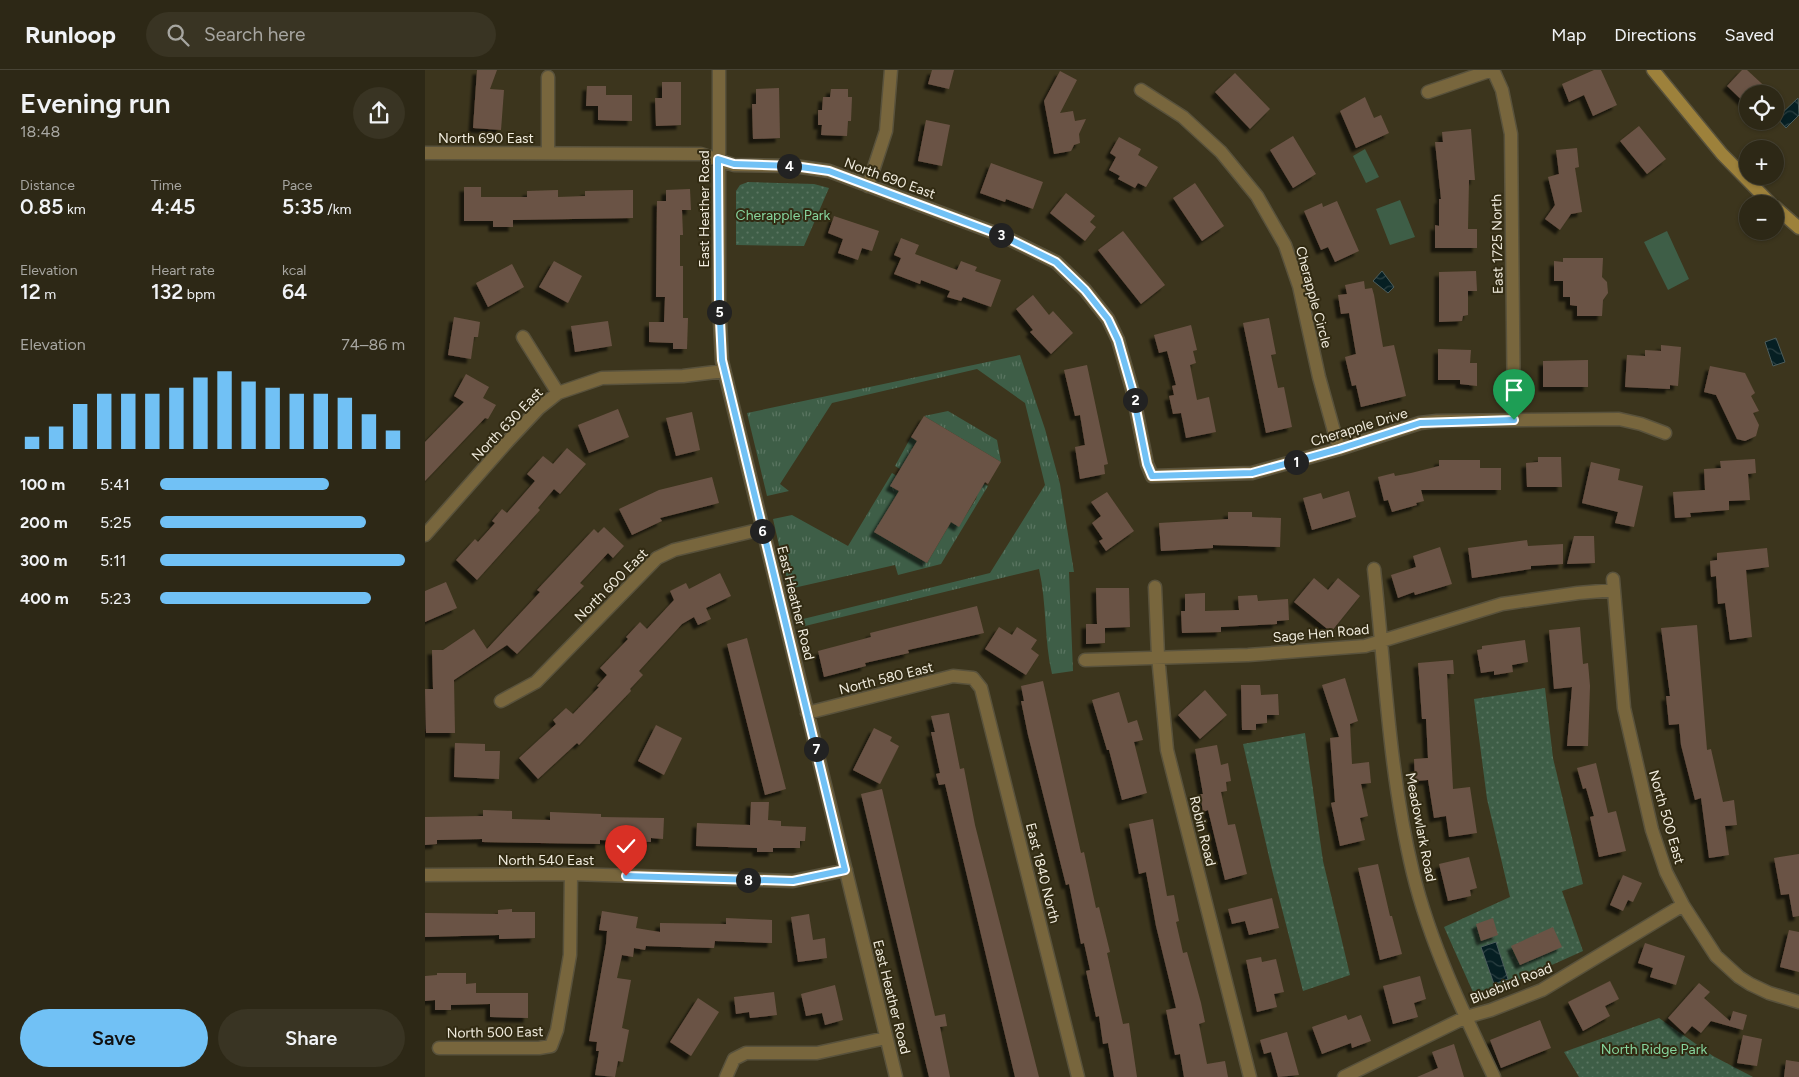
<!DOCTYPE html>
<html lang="en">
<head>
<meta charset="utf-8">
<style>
	body { margin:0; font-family:Figtree,sans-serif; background:#393423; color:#f1f3f6; height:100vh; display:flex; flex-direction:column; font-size:19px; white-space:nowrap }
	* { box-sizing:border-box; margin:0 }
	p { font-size:16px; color:#a7a6a1 }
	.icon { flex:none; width:28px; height:28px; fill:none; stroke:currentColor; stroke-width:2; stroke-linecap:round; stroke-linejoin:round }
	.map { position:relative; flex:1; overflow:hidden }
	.drawer { display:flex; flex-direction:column; background:#2d2816; width:425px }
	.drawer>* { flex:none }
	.buttons { position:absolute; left:1314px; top:15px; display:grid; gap:10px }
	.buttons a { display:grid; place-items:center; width:45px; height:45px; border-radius:50%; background:#2d2816; box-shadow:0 1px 4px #0004,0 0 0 1px #484435; font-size:25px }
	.pin { position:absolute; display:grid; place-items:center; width:42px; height:42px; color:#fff; margin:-51px -21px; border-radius:50% 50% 50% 0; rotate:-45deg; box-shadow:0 0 5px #0007 }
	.pin .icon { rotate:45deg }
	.km { position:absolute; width:25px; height:25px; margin:-12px; border-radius:50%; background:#222; color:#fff; font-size:14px; line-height:25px; text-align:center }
	.round { display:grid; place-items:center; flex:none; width:52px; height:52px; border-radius:26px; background:#393423 }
	.overview { display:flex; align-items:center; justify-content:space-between; height:85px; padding:0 20px }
	h1 { font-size:28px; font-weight:600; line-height:38px }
	.stats { display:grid; grid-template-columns:repeat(3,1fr); gap:8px; height:85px; padding:5px 20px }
	.stats div { display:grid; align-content:center }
	.stats b { font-size:21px; font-weight:600 }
	.stats small { font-size:14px; font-weight:400 }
	.stats p { font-size:14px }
	.chart { height:140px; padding:10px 20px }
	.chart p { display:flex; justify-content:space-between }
	.chart svg { width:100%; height:90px; margin-top:5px; stroke:#71c1f5; stroke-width:6 }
	.action { display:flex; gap:10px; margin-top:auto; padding:10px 20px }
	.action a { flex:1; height:58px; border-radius:30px; background:#71c1f5; color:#111; font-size:20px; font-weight:600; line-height:58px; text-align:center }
	.action a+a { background:#393423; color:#f1f3f6 }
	ul { padding:0 20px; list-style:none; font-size:16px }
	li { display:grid; grid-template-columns:80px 60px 1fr; align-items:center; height:38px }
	li i { height:12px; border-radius:6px; background:#71c1f5 }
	header { display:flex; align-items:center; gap:30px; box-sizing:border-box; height:70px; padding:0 25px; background:#2d2816; border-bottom:1px solid #484435 }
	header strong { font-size:24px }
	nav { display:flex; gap:28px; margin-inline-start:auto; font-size:18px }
	.search { width:350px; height:45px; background:#393423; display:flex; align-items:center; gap:12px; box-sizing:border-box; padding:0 18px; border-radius:28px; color:#a7a6a1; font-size:19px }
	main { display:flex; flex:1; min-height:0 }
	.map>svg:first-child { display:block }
	.grass { fill:url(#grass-tufts) }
	.park { fill:url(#park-dots) }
	.garden { fill:#3e5e47 }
	.water { fill:url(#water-waves); stroke:#4c5c5b }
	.building { fill:#6b5345; filter:url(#shadow) }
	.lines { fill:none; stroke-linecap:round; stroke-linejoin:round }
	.street-casing { stroke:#59523c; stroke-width:15 }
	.secondary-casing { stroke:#59523c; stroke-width:15 }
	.street { stroke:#78663d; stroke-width:12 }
	.secondary { stroke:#9d813b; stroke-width:12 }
	.route-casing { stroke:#fff; stroke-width:10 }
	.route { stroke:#71c1f5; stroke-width:6 }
	.labels { text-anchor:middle; stroke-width:4; stroke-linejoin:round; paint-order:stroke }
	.street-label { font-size:14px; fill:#f1ecde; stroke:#322b13 }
	.park-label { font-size:14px; fill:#86d49d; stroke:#322b13 }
</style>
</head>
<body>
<header>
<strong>Runloop</strong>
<div class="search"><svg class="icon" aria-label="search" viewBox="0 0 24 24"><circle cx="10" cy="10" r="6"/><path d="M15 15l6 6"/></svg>Search here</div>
<nav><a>Map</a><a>Directions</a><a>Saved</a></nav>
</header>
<main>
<section class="drawer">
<div class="overview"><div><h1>Evening run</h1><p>18:48</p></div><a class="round"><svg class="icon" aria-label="share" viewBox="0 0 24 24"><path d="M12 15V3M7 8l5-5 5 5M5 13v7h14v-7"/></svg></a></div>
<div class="stats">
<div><p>Distance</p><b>0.85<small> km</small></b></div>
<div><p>Time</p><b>4:45</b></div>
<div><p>Pace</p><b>5:35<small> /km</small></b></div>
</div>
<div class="stats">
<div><p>Elevation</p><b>12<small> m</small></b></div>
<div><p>Heart rate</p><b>132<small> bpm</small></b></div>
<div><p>kcal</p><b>64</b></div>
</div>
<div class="chart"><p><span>Elevation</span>74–86 m</p>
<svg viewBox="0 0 160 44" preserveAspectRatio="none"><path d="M5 44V38M15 44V33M25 44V22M35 44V17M45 44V17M55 44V17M65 44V14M75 44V9M85 44V6M95 44V11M105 44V14M115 44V17M125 44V17M135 44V19M145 44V27M155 44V35"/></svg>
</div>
<ul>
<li><b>100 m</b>5:41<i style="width:69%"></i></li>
<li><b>200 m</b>5:25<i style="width:84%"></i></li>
<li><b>300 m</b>5:11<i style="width:100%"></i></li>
<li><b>400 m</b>5:23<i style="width:86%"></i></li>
</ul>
<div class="action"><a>Save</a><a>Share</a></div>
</section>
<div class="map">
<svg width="1374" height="1007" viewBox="0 0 1374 1007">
	<defs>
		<pattern id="grass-tufts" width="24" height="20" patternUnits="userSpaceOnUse" patternTransform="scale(1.25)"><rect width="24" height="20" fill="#3e5e47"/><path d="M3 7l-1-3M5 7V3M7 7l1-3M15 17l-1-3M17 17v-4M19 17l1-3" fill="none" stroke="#5a7561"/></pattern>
		<pattern id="park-dots" width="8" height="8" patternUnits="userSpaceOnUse" patternTransform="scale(1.25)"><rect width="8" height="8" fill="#3e5e47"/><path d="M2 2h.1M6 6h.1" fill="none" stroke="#5a7561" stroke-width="1.8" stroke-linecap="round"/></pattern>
		<pattern id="water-waves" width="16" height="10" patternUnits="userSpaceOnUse" patternTransform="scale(1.25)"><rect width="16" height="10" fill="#061f23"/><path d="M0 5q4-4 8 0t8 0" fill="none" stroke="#2b4042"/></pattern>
		<filter id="shadow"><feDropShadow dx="-4.5" dy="4.5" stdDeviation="1" flood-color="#0009"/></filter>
	</defs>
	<rect width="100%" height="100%" fill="#3c351d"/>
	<path class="grass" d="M595,285l25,74 15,55 14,88h-5l4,99 -21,3c-8,-34 -5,-70 -13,-105l-238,58 -2,-7 191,-47 55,-88 -20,-82 -48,-34 -145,34 -52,81 9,7 -22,5 -20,-83z
		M523,341l49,29 4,22 -77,-46z
		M486,367l14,9 -25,23 -5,-3z
		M467,403l5,3 -6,10 8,5 -24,41 52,31 24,-41 8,4 17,-27 5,-17 7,4 -47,78 -43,11 -3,-10 -106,24 -16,-70 19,-4 56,31z"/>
	<path class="park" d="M323,112l66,2 15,4 -25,58 -68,-1v-54l4,-6z
		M1120,618l8,70 30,126 -21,7 21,60 -107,48 -32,-72 66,-30 -23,-98 -13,-100z
		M880,663l18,128 27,114 -47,16 -31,-121 -29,-126z
		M1234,948l54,38 40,21h-174l-15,-25z"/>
	<path class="garden" d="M940,79l14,28 -13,6 -13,-27z
		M975,130l15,37 -25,8 -14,-36z
		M1242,161l22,48 -21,11 -24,-48z"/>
	<path class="water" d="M1373,28l1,17 -13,13 -9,-10z
		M957,201l12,16 -6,6 -15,-12z
		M1351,268l9,24 -12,4 -8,-24z
		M1071,872l12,37 -14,5 -13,-37z"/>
	<path class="building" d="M52,0h20l-7,19 14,1 -3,40 -28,-2z
		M507,0h22l-5,19 -21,-5z
		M1169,0h7l16,35 -24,11 -9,-21 -15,7 -7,-18z
		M1317,0h5l26,24h-26v11l-20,-19z
		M635,1l17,9 -17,33 13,-2 2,10 11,-2 -7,15 1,9 -6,2 -3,6 -17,3 -10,-53z
		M810,3l35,36 -20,20 -35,-37z
		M237,12h19v43l-25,1 -1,-28h7z
		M162,16h19v9h26v26l-34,-1v-14h-12z
		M354,18l1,50 -27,1 -1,-35h4v-15z
		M406,19h17v8h4l-1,24h-3l-1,15 -26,-1 1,-10h-4v-15h4l1,-13h7z
		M940,27l9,21 7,-3 8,18 -33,15 -16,-37z
		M501,50l24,5 -8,41 -24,-5z
		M1214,56l27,33 -19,15 -27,-33z
		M1046,59l4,51h-6l-1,49h9v19h-42v-23l4,1v-27h2l-6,-57h8l-1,-10z
		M868,66l23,38 -23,14 -23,-38z
		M694,67l22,12 -3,6 20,12 -12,20 -8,-4 -3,5 -17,-9 2,-3 -11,-6 7,-13 -6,-4z
		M1152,78l2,19 -4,1 7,44 -11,2 -11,16 -15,-11 10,-14 -7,-28 11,-3 -3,-24z
		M566,93l52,19 -10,27 -27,-10 -1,3 -25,-9z
		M770,113l29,43 -22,15 -29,-43z
		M39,117h17v10h46v-6l31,-1v7l27,-1v-5l48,-1v28l-120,2v7h-20v-6h-29z
		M265,119l1,21h-9l1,25h-3v31h3v52h5l-1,31h-14v-6l-24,-1v-20h15l1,-25h-9l1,-96h9v-11z
		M641,123l29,23 -5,6 6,5 -11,14 -35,-28z
		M912,131l22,50 -24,11 -7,-15 -7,3 -17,-39 18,-8 1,4z
		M409,146l45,15 -7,20 -10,-3 -4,12 -20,-7 5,-14 -15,-6z
		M698,161l42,54 -24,19 -43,-54z
		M476,168l18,7 -4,9 42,16 4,-9 16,6 -2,4 26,9 -10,27 -28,-10 -2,4 -14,-4 3,-6 -29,-11 -1,4 -26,-10 7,-16 -7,-3z
		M1138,188h40l-1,19 5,5 1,11 -5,7 -1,16h-25v-10l-7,-1v-8h-7v-16h-9v-20l9,1z
		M129,191l28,15 -14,27 -29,-16z
		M87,194l12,23 -36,20 -12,-24z
		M1051,201l1,20h-9v24l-5,1 -1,5 -23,1v-50z
		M939,211l1,8 7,-1 2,7 9,52 11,-2 12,51 -45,11 -5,-22 -4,1 -7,-29 11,-3 -7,-41 -8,1 -3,-19 9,-1 -2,-9z
		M608,225l16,20 4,-4 20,22 -22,21 -21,-22 3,-2 -17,-21z
		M29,247l26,5 -2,15h-4l-3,22 -23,-4z
		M844,248l7,36 -5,1 7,33 6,-1 8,40 -26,6 -23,-110z
		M183,251l4,25 -37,6 -4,-26z
		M766,255l6,25 -4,1 3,12 -6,2 7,35 12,-3 7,35 -30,6 -5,-25 -8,1 -4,-18 5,-1 -2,-9 4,-1 -9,-34 -8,2 -5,-18z
		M1236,275l20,2 -3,39 -8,-1v4l-45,-2 2,-32 18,1v-6l16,1z
		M1013,279l33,1 -1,13h7v23l-17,-2v-4h-22z
		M1163,290v27h-45v-26z
		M662,295l21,99 -4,1 1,9 -25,5 -5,-32 10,-2 -5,-30 -5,1 -11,-46z
		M1285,296l35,7 10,20 -4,3 8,15 -6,2 6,12 -3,11 -11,5 -8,-2 -21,-44 -12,-3z
		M41,304l23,13 -6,11 13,7 -8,14 -3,-1 -60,63v-39l39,-40 -10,-6z
		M193,339l11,28 -40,16 -11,-28z
		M267,342l8,38 -24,6 -10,-38z
		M499,346l77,46 -13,22 -3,-2 -26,45 -8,-5 -24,41 -53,-31 25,-41 -9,-5 27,-45 -6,-4z
		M142,378l19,16 -26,30 -6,-5 -16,19 2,2 -63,70 -21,-20 19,-21 3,3 17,-19 -3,-2 10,-12 5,4 28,-32 -8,-7 16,-18 10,8z
		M1113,387h23l1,30h-35l-1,-24 12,-1z
		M1330,389l1,14 -8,1 2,26 -21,1v9l-39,3 1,4 -16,1 -2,-26 32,-2 -1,-21 17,-1 -1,-7z
		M1014,390h41v8h21v22h-80l3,11 -8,2 1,2 -25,7 -4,-12 -4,1 -6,-24 16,-4 1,3 16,-3 28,-7z
		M1166,392l29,7 -2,11 25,6 -9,41 -19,-4 3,-11 -36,-9z
		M287,407l7,26 -59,15 2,3 -30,14 -13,-26 40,-19z
		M924,421l7,26 -44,13 -9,-32 18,-5 2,6z
		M682,422l27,39 -28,20 -7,-10 4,-2 -11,-16 9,-7 -10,-14z
		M803,442h24v5l29,1 -1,29 -67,-2v3l-52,3 -2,-28 69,-4z
		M179,457l20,19 -11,12 -5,-5 -28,30 4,3 -67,68 -10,-9 -53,35 1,53h-29l-1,-44h8l-1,-39h11l31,-21 13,20 53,-57 -3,-2 57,-61 4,4z
		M1149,466h20l1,27 -28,1z
		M1102,470l1,6 35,-2v20l-32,2v3l-59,9 -4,-30z
		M1015,477l12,37 -37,11 -1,-3 -16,6 -7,-23 25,-8 -3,-11z
		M1342,478l2,19 -23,3 6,67 -22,3 -5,-37 -7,1 -2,-28 -5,1 -1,-16 7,-1v-7z
		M295,503l11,23 -25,12 5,11 -13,6 -4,-8 -12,7 -43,47 4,4 -13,14 1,2 -52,54 -2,-2 -39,36 -19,-21 37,-34 -3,-4 13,-12 7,6 26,-27 -2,-1 10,-11 -7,-7 28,-29 -2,-2 14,-15 7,7 27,-29 -4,-9 16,-8 3,6z
		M889,508l14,12 10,-12 22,18 -29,36 -37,-30z
		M21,512l11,26 -32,14v-31z
		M671,518h33l1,39 -25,1v15l-19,1v-20h11z
		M780,523v18l34,-1 -1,-14 19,-1 1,6 30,-2 1,21 -12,1v3l-56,3v5l-39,1 -1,-22h4v-17z
		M552,536l7,27 -76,17 1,3 -44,10 1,3 -42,11 -6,-26 53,-14 -1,-4z
		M1272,555l10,125 4,-1 12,53 11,-2 3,25 -12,1 4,29 -20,3 -8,-60 -6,2 -14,-55 -2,-21 -10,1 -3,-29h4l-9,-68z
		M574,557l13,8 5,-8 20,13 -6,9 8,6 -13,20 -41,-26z
		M1155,557l3,37 5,-1 2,23 -2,60h-21l5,-59 -18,2 -5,-59z
		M322,568l39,151 -21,6 -38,-151z
		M1100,570l3,22 -16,3 1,7 -19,3v-4l-13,2 -4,-23 5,-1v-3z
		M1028,590l1,14h-7l6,115 17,-2 7,46 -28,4 -3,-21 -12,2 -6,-38 -13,1 -1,-22 14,-1 -2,-39h-4l-4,-56z
		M920,608l13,43 -8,3 2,40 17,-2 2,21 -10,1 7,32 -8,2 5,22 -25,6 -9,-43 4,-1 -5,-64 9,-1 -17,-52z
		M618,611l38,172 3,-1 12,56 3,-1 11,45 -3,1 16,71 6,-1 8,54h-23l-6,-34 -5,1 -4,-28 -3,1 -10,-46 4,-1 -6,-27 -3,1 -12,-60 -3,1 -38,-150 -7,-34h3l-3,-15z
		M816,615h19l1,10 17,-1 1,21h-12v8l-11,1v6h-14z
		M780,620l22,25 -27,24 -22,-24z
		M694,622l9,31 9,-3 6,20 -9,2 13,51 -25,7 -13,-50h-2l-15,-50z
		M524,643l11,56 4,-1 11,57 64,252h-24l-70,-293 -6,1 -3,-11 4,-1 -9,-41h4l-4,-16z
		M231,655l26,13 -18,37 -26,-14z
		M449,658l18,9 -2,4 9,5 -19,38 -27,-14z
		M30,673l30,1v7h15l-1,28 -45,-2z
		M792,675l4,20 7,-2 3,18 -5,1 1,9 -6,1 7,33 7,-1 12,50 -22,6 -17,-70 -5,2 -3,-18h3l-8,-45z
		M1171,693l12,50 8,-2 10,40 -27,6 -9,-40 4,-1 -8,-28 -3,1 -6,-21z
		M457,719l53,227 10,-2 2,12 -7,1 10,50h-21l-68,-283z
		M326,732h18l-1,18 13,1v5l25,1 -1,14h-5v7h-27v4h-16v-4l-61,-2 1,-23 53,2z
		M58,740l29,1v8l38,1v-8l51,2v3l63,1 -1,21 -12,-1v4l-51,-2v4l-118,-2v-3l-45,1v4l-12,1v-28l58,-1z
		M728,749l14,77 7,-1 5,26 -3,1 7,31 4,-1 14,51 4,19 -6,2 8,40 18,-3 3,16h-44l-4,-23 -5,1 -9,-45 10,-2 -20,-82 -10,-54 -7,2 -10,-50z
		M1374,784v62l-6,1 -4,-23 -8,1 -7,-37z
		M1044,787l8,31 -7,2 1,6 -23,5 -9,-37z
		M953,794l12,52h2l10,38 -22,6 -22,-92z
		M1198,805l19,8 -9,19 -5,-2 -5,11 -13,-6z
		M847,828l7,30 -30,7 -4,-14 -13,3 -4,-15z
		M87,839v3h23v26l-36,1v-4l-74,2v-24l73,1v-4z
		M177,841l36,6 -2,11 24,4v-9l66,1v-6l46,2v23l-57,-2 -1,7 -68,-2 -1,4 -11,-2 -1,9 -11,-2 -5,23 14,2 -9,48 7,2 -6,32 -5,-1 -3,16 -20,-2 4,-24h-3l1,-9 -8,-1 17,-97 1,-13 -8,-1z
		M384,844l4,26 12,-2 2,20 -29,4 -7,-45z
		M1068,848l5,17 -17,6 -5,-17z
		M1128,857l9,20 -42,18 -9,-19z
		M1364,860l10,2v40l-19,-5z
		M1220,873l40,13 -9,29 -26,-8 3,-9 -15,-5z
		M836,887l1,5 14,-3 8,33 -10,2 3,13 -20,5 -11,-52z
		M12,903h29v11l10,-1v10h52v25l-38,-1v-13l-39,1v5h-16v-10l-10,1v-25l12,-1z
		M995,906l6,23 -12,4 4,14 -25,7 -10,-38z
		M1185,911l9,18 -14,7 5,10 -27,15 -15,-29z
		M1274,913l11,9 -6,6 26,23 3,-10 14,4 -4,15 -32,-9 -10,12 -9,-7 -7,8 -17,-16z
		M410,915l8,35 -18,5 -3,-12 -16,3 -5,-22z
		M349,922l3,23 -27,3 -1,-6 -13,2 -2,-17z
		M273,928l21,14 -28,44 -21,-14z
		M921,945l2,5 13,-5 10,26 -19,7 -1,-5 -29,11 -10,-27z
		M1115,950l11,28 -50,20 -11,-28z
		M862,962l12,43 -21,2 -7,-25 -7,2 -4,-14z
		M1318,965l19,4 -5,27 -20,-3z
		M1029,974l10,33h-47l21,-9 -6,-16z
		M1361,990l13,2v15h-15z"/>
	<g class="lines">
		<defs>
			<path id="street" d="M294,0v231l3,60 174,716
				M1068,0l9,20 9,44 3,286
				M716,20l42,27 38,35 36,44 28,49 14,41 20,91 20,72
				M1003,22l64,-22
				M0,83l276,1 33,11 60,1 35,5 174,65 53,26 29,28 23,29 10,21 14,49 15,75 5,12 100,-3 87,-24 81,-26 17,-2 182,-2 22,5 24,9
				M123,83v-76
				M443,116l18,-55 5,-61
				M98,267l35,56
				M0,465l83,-94 31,-33 19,-15 44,-15 81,-2 41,-5
				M949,499c11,101 15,205 39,304 17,70 50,139 81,204
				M1188,509l11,129 28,122 14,42 17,33 33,51 23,21 11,7 19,9 30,9
				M730,517l3,69 9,94 83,327
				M660,590l163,-5 117,-9 137,-42 76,-11 36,-3
				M76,631l35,-19 121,-124 17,-8 88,-21
				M382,643l146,-37 20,2 8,10 97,389
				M0,805l146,-1 222,7 53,-11
				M14,978h100l12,-2 6,-16 13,-75 1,-81
				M301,1007l8,-18 12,-6h71l69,-15
				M919,1007l122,-60 25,-7 51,-20 141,-85"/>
			<path id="secondary" d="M1228,0l69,84 49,50
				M1350,137l24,21"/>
		</defs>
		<use href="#street" class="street-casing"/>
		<use href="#secondary" class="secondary-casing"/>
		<use href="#street" class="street"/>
		<use href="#secondary" class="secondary"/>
	</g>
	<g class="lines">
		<defs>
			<path id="route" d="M201,806l167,5 52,-11 -123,-510 -3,-59 -1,-142 16,5 60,2 35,5 174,65 53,26 29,28 23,29 10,21 14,49 15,75 5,12 100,-3 87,-24 81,-26 94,-3"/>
		</defs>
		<use href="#route" class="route-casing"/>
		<use href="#route" class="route"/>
	</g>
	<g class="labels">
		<g class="street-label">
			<text x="61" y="73">North 690 East</text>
			<text transform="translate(465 108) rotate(20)" y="5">North 690 East</text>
			<text transform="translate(279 139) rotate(-90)" y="5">East Heather Road</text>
			<text transform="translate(1072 174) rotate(-91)" y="5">East 1725 North</text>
			<text transform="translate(889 227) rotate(75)" y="5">Cherapple Circle</text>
			<text transform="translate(82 354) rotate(-46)" y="5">North 630 East</text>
			<text transform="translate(934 357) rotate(-17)" y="5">Cherapple Drive</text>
			<text transform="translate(186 515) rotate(-45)" y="5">North 600 East</text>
			<text transform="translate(371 533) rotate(76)" y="5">East Heather Road</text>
			<text transform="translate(896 563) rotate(-5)" y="5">Sage Hen Road</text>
			<text transform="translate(461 608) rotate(-14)" y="5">North 580 East</text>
			<text transform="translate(1242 747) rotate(74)" y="5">North 500 East</text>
			<text transform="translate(996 757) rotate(79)" y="5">Meadowlark Road</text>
			<text transform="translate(778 761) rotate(76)" y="5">Robin Road</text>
			<text x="121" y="795">North 540 East</text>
			<text transform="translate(618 803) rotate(76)" y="5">East 1840 North</text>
			<text transform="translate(1086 913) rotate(-22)" y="5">Bluebird Road</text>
			<text transform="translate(467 927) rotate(76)" y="5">East Heather Road</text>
			<text transform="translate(70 962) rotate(-1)" y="5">North 500 East</text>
		</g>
		<g class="park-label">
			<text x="358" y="150">Cherapple Park</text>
			<text x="1229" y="984">North Ridge Park</text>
		</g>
	</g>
</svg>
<div class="buttons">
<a><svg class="icon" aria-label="locate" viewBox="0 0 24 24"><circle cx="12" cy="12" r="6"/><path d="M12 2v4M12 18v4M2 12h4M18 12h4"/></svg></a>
<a>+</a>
<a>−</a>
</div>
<div class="pin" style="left:1089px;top:350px;background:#1e9e55"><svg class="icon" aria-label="arrive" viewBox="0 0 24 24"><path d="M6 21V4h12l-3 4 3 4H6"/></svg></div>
<div class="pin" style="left:201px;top:806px;background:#d93025"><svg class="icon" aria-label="check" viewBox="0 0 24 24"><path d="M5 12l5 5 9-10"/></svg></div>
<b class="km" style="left:871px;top:392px">1</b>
<b class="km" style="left:710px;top:330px">2</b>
<b class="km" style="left:576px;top:165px">3</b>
<b class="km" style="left:364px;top:96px">4</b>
<b class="km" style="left:294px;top:242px">5</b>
<b class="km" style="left:337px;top:461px">6</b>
<b class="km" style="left:391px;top:679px">7</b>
<b class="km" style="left:323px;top:810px">8</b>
</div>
</main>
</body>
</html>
